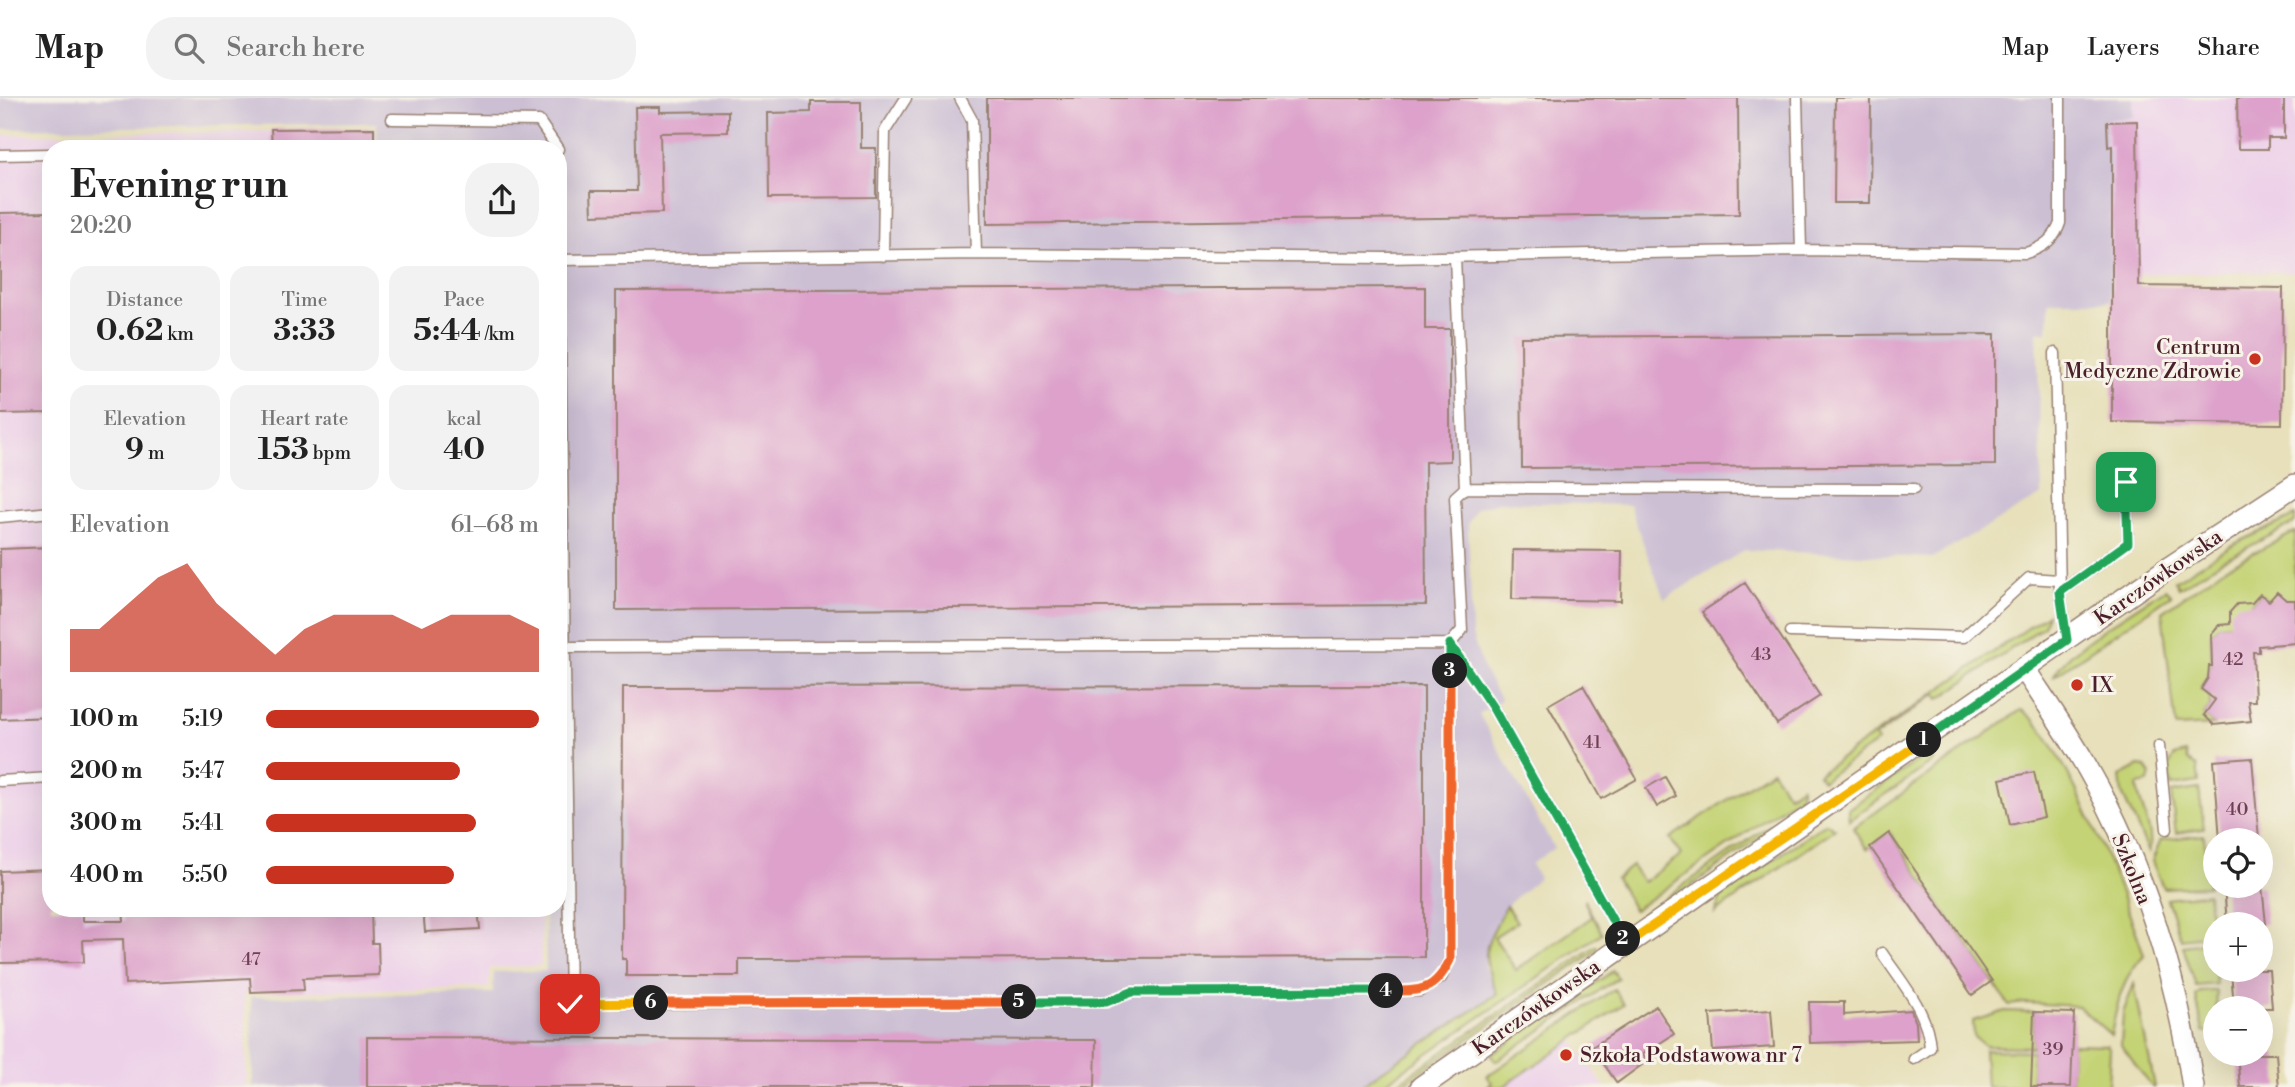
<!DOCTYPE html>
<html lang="en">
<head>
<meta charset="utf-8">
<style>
	body { margin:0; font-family:"Libre Bodoni",serif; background:#f2f2f2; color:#222; height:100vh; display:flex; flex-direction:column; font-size:26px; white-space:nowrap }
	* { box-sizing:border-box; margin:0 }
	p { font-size:23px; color:#767676 }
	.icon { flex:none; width:38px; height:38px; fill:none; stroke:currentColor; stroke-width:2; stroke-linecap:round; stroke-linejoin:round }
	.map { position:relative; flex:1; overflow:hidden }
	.side { position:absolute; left:42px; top:42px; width:525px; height:777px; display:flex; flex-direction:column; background:#fff; border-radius:28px; box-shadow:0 7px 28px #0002 }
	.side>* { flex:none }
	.fabs { position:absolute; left:2203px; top:730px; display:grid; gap:14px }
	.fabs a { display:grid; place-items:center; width:70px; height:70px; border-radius:50%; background:#fff; box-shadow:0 7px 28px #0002; font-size:35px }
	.pin { position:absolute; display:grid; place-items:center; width:60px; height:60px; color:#fff; margin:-30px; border-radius:14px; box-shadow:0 4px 10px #0006 }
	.km { position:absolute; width:35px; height:35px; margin:-18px; border-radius:50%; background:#222; color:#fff; font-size:19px; line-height:35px; text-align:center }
	.round { display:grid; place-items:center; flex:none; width:74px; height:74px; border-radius:28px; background:#f2f2f2 }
	.head { display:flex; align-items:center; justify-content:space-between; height:119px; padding:0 28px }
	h1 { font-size:38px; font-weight:800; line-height:52px }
	.stats { display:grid; grid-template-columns:repeat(3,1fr); gap:10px; height:119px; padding:7px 28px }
	.stats div { display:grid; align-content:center; border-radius:18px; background:#f2f2f2; text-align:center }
	.stats b { font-size:30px; font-weight:800 }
	.stats small { font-size:19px; font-weight:400 }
	.stats p { font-size:19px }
	.chart { height:196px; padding:14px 28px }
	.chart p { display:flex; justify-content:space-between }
	.chart svg { width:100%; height:126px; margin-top:7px; fill:#c8321e; opacity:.7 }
	ul { padding:0 28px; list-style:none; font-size:23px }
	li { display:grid; grid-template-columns:112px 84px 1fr; align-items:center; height:52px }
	li i { height:18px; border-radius:9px; background:#c8321e }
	header { display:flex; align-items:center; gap:42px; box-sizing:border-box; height:98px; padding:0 35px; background:#fff; border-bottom:2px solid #e0e0e0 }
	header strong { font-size:33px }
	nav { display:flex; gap:38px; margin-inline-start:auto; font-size:24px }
	.search { width:490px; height:63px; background:#f2f2f2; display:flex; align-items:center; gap:18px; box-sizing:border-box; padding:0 24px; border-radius:28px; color:#767676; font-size:26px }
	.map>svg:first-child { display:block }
	.built { fill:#edd1e9 }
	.industrial { fill:#ccbfd4 }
	.green { fill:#c4d374; stroke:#877950; stroke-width:2 }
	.building { fill:#dda1cb }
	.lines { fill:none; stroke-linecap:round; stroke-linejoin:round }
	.lane-casing { stroke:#988072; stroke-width:13 }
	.street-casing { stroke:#988072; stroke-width:24 }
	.lane { stroke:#fff; stroke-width:10 }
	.street { stroke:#fff; stroke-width:21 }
	.split-1-casing { stroke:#fff; stroke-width:14 }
	.split-2-casing { stroke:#fff; stroke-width:14 }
	.split-3-casing { stroke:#fff; stroke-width:14 }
	.split-4-casing { stroke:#fff; stroke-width:14 }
	.split-5-casing { stroke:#fff; stroke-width:14 }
	.split-6-casing { stroke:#fff; stroke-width:14 }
	.split-7-casing { stroke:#fff; stroke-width:14 }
	.split-1 { stroke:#22a559; stroke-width:9 }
	.split-2 { stroke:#f5b400; stroke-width:9 }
	.split-3 { stroke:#22a559; stroke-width:9 }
	.split-4 { stroke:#f0652b; stroke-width:9 }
	.split-5 { stroke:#22a559; stroke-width:9 }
	.split-6 { stroke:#f0652b; stroke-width:9 }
	.split-7 { stroke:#f5b400; stroke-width:9 }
	.poi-dot { fill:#c8321e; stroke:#f7f3e8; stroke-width:2.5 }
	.labels { text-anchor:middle; stroke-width:6; stroke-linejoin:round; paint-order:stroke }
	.number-label { font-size:18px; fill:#6f4053 }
	.poi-label { font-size:21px; fill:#4a1f2b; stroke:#f7f3e8; text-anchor:start }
	.street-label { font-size:21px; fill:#4a1f2b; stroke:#f7f3e8 }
</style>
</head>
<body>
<header>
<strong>Map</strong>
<div class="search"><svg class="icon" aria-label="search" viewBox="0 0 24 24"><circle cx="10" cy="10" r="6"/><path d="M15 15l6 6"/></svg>Search here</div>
<nav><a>Map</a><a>Layers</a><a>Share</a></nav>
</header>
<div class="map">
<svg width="2295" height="989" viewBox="0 0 2295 989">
	<rect width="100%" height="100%" fill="#f7f3e8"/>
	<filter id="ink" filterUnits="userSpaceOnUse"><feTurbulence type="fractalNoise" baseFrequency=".0143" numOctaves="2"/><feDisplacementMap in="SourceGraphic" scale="14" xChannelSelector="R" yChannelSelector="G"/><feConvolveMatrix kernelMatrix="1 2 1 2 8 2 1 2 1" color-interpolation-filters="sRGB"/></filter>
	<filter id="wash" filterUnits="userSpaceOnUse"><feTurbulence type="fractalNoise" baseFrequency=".00686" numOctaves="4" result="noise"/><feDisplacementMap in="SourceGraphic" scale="28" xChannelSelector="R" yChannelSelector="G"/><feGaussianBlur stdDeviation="1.57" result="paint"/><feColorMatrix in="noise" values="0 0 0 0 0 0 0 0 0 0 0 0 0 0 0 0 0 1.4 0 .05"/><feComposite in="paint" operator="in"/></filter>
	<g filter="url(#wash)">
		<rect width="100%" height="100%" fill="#e7e0ba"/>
		<path class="built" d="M2133,0h162v174l-184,2 -1,-124 -5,-1 1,-30 27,-2z
			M373,32v19h-322v759h490v58l-51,2 -1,20 -244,5 2,94h-247v-952z
			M1572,942l33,47h-102z"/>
		<path class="industrial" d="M0,0h2133v19l-27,3 -1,28 5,2 1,151h-62l-1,30 -11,1 5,163 -110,63 -187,-8 -81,49 -35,-94 -131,-3 -22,6 -8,15 4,112 12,36 17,29 -22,14 75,134 -23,16 8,14 -33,28 -17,35 -5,25 13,28 -139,93h-1105l-2,-90 242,-4 1,-21 52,-1 -1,-63h13v-759h-180l-1,-26 -377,6z"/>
		<path class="green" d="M2295,418v7l-74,38 -42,27 -4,-7 57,-36z
			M2295,434v68l-26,1 -9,-7 -30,30 -11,1 -8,9 1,32 -3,1 -1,11 -7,11 9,7v11l-6,8 10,10 -38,2 -14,-115 64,-45z
			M2165,491l6,6 -117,81c8,-24 87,-71 111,-87z
			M2048,516l-4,12 -105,73 -3,-5 -61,43 2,5 -54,38 -5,-6z
			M2021,612c37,15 109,201 123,245 -22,23 -27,49 -33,80l-33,-29 -52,-3 -17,2 -119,-172 -23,16 -14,-21z
			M2186,655l2,8 9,5 2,16 -28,4 -2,-20 5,-10z
			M1926,657l8,6 -85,59 -1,-11z
			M2139,668l7,1 4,8 -2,8 -11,2c2,24 18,44 12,67l-27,-58 -2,-18z
			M1772,672l16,25 13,-9v9l-167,115 -18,-32 16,-12 11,16 38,-27 -11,-17z
			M2199,691l5,40 -28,4 -5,-40z
			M1803,704l-2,7 -152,106 -11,2z
			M1826,725l9,6 -120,84 6,-17z
			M2204,737l4,51 -45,2 -11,-27 9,-21z
			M2208,795l4,42 -31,4 -14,-40z
			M1584,802l18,33 -223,154h-21l139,-93c-18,-46 -13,-44 9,-88l11,16 -23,15 22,33 76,-53z
			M2212,844l4,42 -20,2 -13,-40z
			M1596,848l3,3 -200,138h-7z
			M1613,873l5,7 -122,83 -5,-6z
			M2134,886l21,103h-3l-31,-42 2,-32z
			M1614,891l10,15 -121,83h-16l5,-4 -5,-7z
			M2211,893h6l-2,44 -12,-3 -7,-36 4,-4z
			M2005,913l29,1 -1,35 -48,-1 -11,-9 -1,-16z
			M2072,946l35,1 3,5 -2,37 -37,-2z
			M1984,952l49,1 -2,36h-45z"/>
		<g id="blocks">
			<path class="building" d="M987,0h751l1,116 -752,10z
				M1835,0h36l-1,105h-36z
				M2237,0h47v40h-16v11h-30z
				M811,4h50v46h15v49l-107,1 -1,-85 43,-1z
				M635,9h25v5l68,-1v21l-68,1 2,80 -70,2 -1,-24h46z
				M2137,23l2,165 144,2 -1,136 -170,-2v-276l-4,1 -1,-25z
				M374,30v21h-102l-1,-20z
				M51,114v201l-51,1v-201z
				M1425,189v42h25v132l-25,1 1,143 -810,5v-319z
				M1995,236v131l-473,3 -1,-131z
				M51,449v170l-51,2v-170z
				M1513,452l109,1 -1,50 -109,-2z
				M1745,485l75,113 -43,28 -75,-112z
				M2277,494l9,8h9v43l-36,3v6h-6l2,49h-7l3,20 -37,4 -10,-10 11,-15 -14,-11 7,-11 1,-12h3l-1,-32 8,-9 11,-1v-12l7,-8 15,-1 8,-9 9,7z
				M1583,587l54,94 -36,20 -53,-94z
				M1424,588v271l-685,2v17h-113v-17h-4l1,-272z
				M2252,660l7,82h-39l-6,-79z
				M2034,674l10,45 -34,8 -10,-46z
				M1665,679l11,19 -19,11 -11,-19z
				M1889,735l103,148 -20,14 -102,-148z
				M51,771v39h32v13h41l-1,-13h248l1,35h6l1,32 -76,3 1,12 -53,2 -1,-14 -125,6 -2,-45 -40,1 1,22 -84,1v-92z
				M2224,788h38l4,38h-39z
				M423,810h55l2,21 -55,3z
				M2231,872h38l3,38h-38z
				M1809,904h35v13l67,-5 5,13 1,17 -107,3z
				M1656,908l18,28 -31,20 4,7 -30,22 -25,-36z
				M1771,912l3,37 -61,4 -3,-37z
				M2034,914l40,1 -3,74h-40z
				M367,939l729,3 -1,47h-728z
				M2237,956h39l3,33h-39z"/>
		</g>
	</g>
	<g filter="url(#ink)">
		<use href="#blocks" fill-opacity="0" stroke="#988072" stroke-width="2"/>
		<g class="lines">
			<defs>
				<path id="lane" d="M960,0l12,22 4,134
					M1797,0l4,152
					M392,21l147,2 19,28
					M0,57l51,-1
					M558,76l1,86
					M883,158l2,-125 21,-33
					M1455,159l10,231
					M2055,255l5,239 7,48
					M1914,391l-449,-1 -10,9 7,133 -12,14v315l-9,19 -21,13 -288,1 -26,10 -536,2 -11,-744 417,-6 409,4 416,-8 225,3c16,-5 29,-14 34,-30v-125
					M0,419l51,-5
					M2060,494l68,-49 -2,-61
					M1790,534l174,5 65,-59 30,2
					M1450,546l43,64 133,236
					M565,549l885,-3
					M2159,648l8,83
					M0,683l51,-3
					M1882,855c20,30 46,58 48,95l-16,11"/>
				<path id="street" d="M2025,572c21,32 44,65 63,99 55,96 89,209 105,318
					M1421,989l740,-514 134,-88"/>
			</defs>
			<use href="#lane" class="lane-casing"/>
			<use href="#street" class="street-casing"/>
			<use href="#lane" class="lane"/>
			<use href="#street" class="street"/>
		</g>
	</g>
	<g class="lines" filter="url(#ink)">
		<defs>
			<path id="split-1" d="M1924,642l143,-100 -7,-48 68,-49 -2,-61"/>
			<path id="split-2" d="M1623,841l3,5 298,-204"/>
			<path id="split-3" d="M1450,573v-27l43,64 130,231"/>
			<path id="split-4" d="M1386,893c33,0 48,2 64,-31v-289"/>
			<path id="split-5" d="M1019,904h87l26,-10 254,-1"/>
			<path id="split-6" d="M651,905l368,-1"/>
			<path id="split-7" d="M570,906l81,-1"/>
		</defs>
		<use href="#split-1" class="split-1-casing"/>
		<use href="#split-2" class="split-2-casing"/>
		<use href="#split-3" class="split-3-casing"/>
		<use href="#split-4" class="split-4-casing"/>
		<use href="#split-5" class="split-5-casing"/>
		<use href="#split-6" class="split-6-casing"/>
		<use href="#split-7" class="split-7-casing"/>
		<use href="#split-1" class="split-1"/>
		<use href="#split-2" class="split-2"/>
		<use href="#split-3" class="split-3"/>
		<use href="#split-4" class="split-4"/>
		<use href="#split-5" class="split-5"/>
		<use href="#split-6" class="split-6"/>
		<use href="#split-7" class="split-7"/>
	</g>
	<g class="poi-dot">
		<circle cx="2255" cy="261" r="7"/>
		<circle cx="2077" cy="587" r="7"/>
		<circle cx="1566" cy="957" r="7"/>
	</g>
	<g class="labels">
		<g class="number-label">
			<text x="1761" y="562">43</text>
			<text x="2233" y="567">42</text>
			<text x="1592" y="650">41</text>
			<text x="2237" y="717">40</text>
			<text x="251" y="867">47</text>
			<text x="2053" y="957">39</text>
		</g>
		<g class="poi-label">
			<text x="2241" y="256" text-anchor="end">Centrum<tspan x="2241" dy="24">Medyczne Zdrowie</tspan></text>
			<text x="2091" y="594">IX</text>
			<text x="1580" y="964">Szkoła Podstawowa nr 7</text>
		</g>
		<g class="street-label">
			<text transform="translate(2158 479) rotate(-35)" y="7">Karczówkowska</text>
			<text transform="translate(2132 771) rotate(68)" y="7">Szkolna</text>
			<text transform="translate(1536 909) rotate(-35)" y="7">Karczówkowska</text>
		</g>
	</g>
</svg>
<div class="fabs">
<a><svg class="icon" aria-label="locate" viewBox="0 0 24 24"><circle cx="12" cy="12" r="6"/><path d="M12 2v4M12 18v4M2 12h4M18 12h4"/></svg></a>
<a>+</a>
<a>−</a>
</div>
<div class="pin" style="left:2126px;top:384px;background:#1e9e55"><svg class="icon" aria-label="arrive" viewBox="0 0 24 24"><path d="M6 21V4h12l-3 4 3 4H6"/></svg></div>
<div class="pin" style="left:570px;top:906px;background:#d93025"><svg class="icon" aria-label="check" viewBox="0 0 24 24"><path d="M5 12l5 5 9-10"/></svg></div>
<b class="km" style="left:1924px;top:642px">1</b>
<b class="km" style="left:1623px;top:841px">2</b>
<b class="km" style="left:1450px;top:573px">3</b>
<b class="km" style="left:1386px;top:893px">4</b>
<b class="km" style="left:1019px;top:904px">5</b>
<b class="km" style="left:651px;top:905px">6</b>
<section class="side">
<div class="head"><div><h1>Evening run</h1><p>20:20</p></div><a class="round"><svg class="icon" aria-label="share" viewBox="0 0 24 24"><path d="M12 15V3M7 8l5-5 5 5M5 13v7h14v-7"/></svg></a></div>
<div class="stats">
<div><p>Distance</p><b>0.62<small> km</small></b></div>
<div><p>Time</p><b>3:33</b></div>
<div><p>Pace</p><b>5:44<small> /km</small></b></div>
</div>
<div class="stats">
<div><p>Elevation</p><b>9<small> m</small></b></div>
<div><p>Heart rate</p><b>153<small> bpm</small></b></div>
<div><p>kcal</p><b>40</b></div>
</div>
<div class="chart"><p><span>Elevation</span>61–68 m</p>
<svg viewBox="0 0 160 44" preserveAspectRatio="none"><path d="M0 44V29L10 29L20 20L30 11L40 6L50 20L60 29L70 38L80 29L90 24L100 24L110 24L120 29L130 24L140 24L150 24L160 29V44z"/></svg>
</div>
<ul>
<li><b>100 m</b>5:19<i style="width:100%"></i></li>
<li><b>200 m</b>5:47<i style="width:71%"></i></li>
<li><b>300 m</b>5:41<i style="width:77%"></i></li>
<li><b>400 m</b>5:50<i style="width:69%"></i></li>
</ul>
</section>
</div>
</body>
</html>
